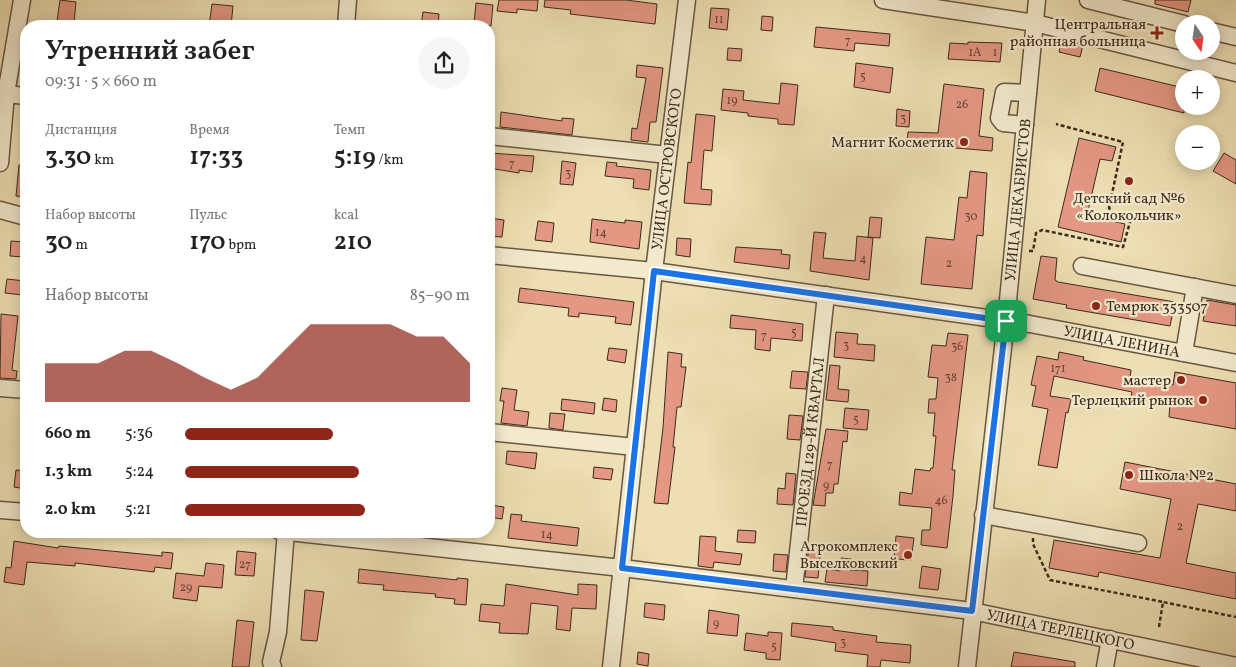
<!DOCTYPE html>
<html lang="ru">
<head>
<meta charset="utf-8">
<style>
	body { margin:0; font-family:Vollkorn,serif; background:#f6f6f6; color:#222; height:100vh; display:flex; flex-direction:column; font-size:19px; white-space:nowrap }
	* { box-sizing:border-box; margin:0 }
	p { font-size:16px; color:#767676 }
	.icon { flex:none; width:28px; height:28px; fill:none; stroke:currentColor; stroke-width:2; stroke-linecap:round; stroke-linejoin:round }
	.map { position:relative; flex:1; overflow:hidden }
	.sheet { position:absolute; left:20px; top:20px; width:475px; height:518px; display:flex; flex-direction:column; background:#fff; border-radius:20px; box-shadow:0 2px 12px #0003 }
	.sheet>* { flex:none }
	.needle { width:32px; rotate:167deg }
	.buttons { position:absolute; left:1175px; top:15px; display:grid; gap:10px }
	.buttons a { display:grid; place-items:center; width:45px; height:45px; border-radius:50%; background:#fff; box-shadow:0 2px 12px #0003; font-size:25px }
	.pin { position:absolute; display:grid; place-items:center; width:42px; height:42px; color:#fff; margin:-21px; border-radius:10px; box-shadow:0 2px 8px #0006 }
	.round { display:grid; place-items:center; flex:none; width:52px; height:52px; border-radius:26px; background:#f6f6f6 }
	.headline { display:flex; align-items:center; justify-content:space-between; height:85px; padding:0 25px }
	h1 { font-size:28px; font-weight:600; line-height:38px }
	.stats { display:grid; grid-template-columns:repeat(3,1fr); gap:8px; height:85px; padding:5px 25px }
	.stats div { display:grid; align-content:center }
	.stats b { font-size:25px; font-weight:600 }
	.stats small { font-size:14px; font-weight:400 }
	.stats p { font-size:14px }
	.chart { height:140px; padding:10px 25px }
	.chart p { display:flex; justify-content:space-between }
	.chart svg { width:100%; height:90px; margin-top:5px; fill:#8f2418; opacity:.7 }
	ul { padding:0 25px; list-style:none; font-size:16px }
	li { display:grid; grid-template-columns:80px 60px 1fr; align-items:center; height:38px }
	li i { height:12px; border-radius:6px; background:#8f2418 }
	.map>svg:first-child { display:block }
	.building { fill:#e49783; stroke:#3c2a1c }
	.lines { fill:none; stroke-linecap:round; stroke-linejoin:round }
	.minor-casing { stroke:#685742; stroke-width:19 }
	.path { stroke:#3c2a1c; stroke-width:2.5; stroke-dasharray:4 2.5; stroke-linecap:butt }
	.minor { stroke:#f3eace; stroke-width:16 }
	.route-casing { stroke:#fff; stroke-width:10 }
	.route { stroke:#1a73e8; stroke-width:6 }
	.poi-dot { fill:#8f2418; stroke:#f3eace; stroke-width:2 }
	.labels { text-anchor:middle; stroke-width:4.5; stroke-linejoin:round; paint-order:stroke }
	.number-label { font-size:12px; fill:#664536 }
	.poi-label { font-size:15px; fill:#3c2a1c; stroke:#f3eace; text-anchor:end }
	.street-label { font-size:15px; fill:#3c2a1c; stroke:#f3eace }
</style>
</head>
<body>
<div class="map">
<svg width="1236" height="667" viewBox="0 0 1236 667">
	<rect width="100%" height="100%" fill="#eddfb3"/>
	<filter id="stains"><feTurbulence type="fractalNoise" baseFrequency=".004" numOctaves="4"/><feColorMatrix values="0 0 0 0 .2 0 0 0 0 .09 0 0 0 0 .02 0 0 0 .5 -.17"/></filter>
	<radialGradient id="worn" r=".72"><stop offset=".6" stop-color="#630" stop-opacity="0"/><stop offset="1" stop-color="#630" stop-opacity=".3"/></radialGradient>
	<path class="building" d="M60,0l16,2 -2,21 -17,-2z
		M499,0h39l-1,11 -20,-2v4l-20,-2z
		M545,0h81l31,4 -2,20 -85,-10 1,-4 -27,-3z
		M1155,0h36l-3,12 -33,-8z
		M476,3l17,2 -2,21 -17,-2z
		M212,4l21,2 -2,20h-22z
		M711,8l18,1 -2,21 -18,-2z
		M423,12l16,2 -1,12h-17z
		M762,16l11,1 -1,14 -11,-1z
		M816,27l74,7 -1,12 -34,-3 -1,8 -40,-4z
		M1062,40l21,5 -3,12 -21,-5z
		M968,42l34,1 -2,19 -52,-3 2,-16 18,1z
		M728,48l14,1 -1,12 -14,-1z
		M856,63l37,5 -3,25 -36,-6z
		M637,65l26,3 -7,54h-6l-2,20 -17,-2 1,-12 5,1 9,-51 -10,-1z
		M1100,68l84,20v25l-89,-22z
		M781,83l17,2 -4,40 -16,-1v-5l-30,-3v-3l-27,-3 2,-21 21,2 -1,9 36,4z
		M944,84l40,5 -5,47 14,2 -1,13 -85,-7 1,-12 30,1z
		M897,109l13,2 -1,16 -13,-1z
		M501,112l61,9v-3l12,1 -2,16 -72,-8z
		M696,114l19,2 -3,35 -8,-1 -3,39 11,1 -1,15 -27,-2 4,-41 3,1z
		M1079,138l37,9 -4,14 -12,-2 -13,56 38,9 -4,18 -63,-15z
		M489,153l45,3 -2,16 -13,-2v3l-30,-5z
		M1224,153l12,7v24l-23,-13z
		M562,161l14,2 -3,22 -13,-1z
		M607,162l10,1 -1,3 35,4 -2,20 -16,-2 1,-9 -29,-3z
		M19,165l7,1v31l-10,-1z
		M970,171l17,2 -4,63 -6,-1 -5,54 -51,-5 5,-47 28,3 5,-43 8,1z
		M870,217l12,1 -2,20 -12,-1z
		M489,218l15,2 -2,17 -13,-1z
		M592,219l33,4v-3l17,2 -3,27 -49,-7z
		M538,221l16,2 -2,19 -17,-2z
		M814,232l12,1 -3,25 32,3 2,-25 16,2 -4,42 -59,-9z
		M677,238l14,1 -1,18 -14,-2z
		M11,241l15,1 -2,15 -14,-1z
		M736,247l46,3 -1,4 9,1 -1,14 -55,-7z
		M1041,256l16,2 -2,22 3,2 117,20 -5,24 -104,-18 1,-3 -34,-6z
		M7,279l18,2 -2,14 -18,-2z
		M520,288l114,14 -3,23 -16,-2 1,-6 -37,-4v4l-11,-1 1,-8 -51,-6z
		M1207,300l29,5v21l-33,-5z
		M1,314l17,2 -6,54 5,1 -1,8 -16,-1z
		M731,315l72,9 -1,17 -31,-3 -1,13 -15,-2 1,-19 -26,-2z
		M836,332l22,2 -1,10 18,1 -1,16 -40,-4z
		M948,333l20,2 -16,135h3l-2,26 -6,52 -26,-3 1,-15h8l2,-22 -33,-3 1,-13 12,2 3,-25 15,2 1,-3h2l3,-32h-3l2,-23h-7l1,-14h7l2,-21 -10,-1 4,-32 14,1z
		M609,348l18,2 -2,13 -18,-3z
		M668,352l14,2 -1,13h5l-5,40h-4l-4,40h2l-7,57 -14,-1 9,-75z
		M1059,352l25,5 -1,3 48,10 -1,8 43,7 2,-13 61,11v46l-67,-12 1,-13 -39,-7 1,-5 -78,-16 -4,20 21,3 -3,14 -2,-1 -9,56 -19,-3 10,-56 -16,-3 4,-20 -5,-1 6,-29 21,4z
		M830,365l10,1 -2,23 11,1 -1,12 -22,-2z
		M792,371l16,1 -2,17 -16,-1z
		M502,388l15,2 -3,20 15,2 -2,14 -26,-3 3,-22h-4z
		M604,398l13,2 -1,12 -14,-2z
		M562,399l33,4 -1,11 -33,-4z
		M845,408l24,2 -2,20 -24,-2z
		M550,413l15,1 -2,16 -14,-2z
		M789,415l14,1 -3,24 -13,-1z
		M826,429l22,2 -1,11 -4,-1 -5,43h-4l-1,9h-7l-1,13 -12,-1z
		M507,451l30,2 -2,16 -29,-5z
		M1125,462l111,22v27l-38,-7 -12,59 50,10v26l-137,-27 -1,5 -49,-9 5,-28 106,18 11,-59 -51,-10z
		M594,467l19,2 -2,11 -18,-2z
		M16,470l10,1v18l-12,-2z
		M786,473l10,1 -3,31 -16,-1 1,-16 7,1z
		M490,505l14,2 -2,12 -13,-2z
		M511,514l11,1 -1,6 58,7 -2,18 -69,-8z
		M738,530l18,1 -1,12 -18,-1z
		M700,536l16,1 -1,14 27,3 -2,11 -26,-3 -1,6 -15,-2z
		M896,536l18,2 -3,22 -17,-1z
		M14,541l44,7 1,-2 103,10v-4l11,1 -2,16 -16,-2 -1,5 -79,-9v3l-48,-4 -3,23 -20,-3 2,-15 5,1z
		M809,546l12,1 -3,31 -13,-1z
		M237,551l19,2 -2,23 -19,-1z
		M774,554l14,1 -2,17 -13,-1z
		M841,558l10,1 -1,11 18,1 -1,15 -42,-4 2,-13 13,2z
		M206,563l18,2 -2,23 -23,-2 -2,15 -24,-3 3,-25 28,3z
		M922,566l19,3 -3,21 -19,-2z
		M359,569l98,11v-2l11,1 -2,26 -12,-1 1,-5 -20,-2 1,-3 -53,-4 1,-5 -26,-2z
		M506,584l72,11v-11l19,1 -1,24 -24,-1 -2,23 -14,-2 2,-23 -27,-3 -3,31 -29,-1 1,-10 -21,-2 2,-17 23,2z
		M305,590l19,2 -7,49 -16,-1z
		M645,603l20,2 -1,15 -20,-3z
		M709,610l30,5 -2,21 -30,-3z
		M237,620l17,2 -5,45h-17z
		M792,623l41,4v3l44,6 -1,6 35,3 -1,18 -29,-3 -1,7h-13l1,-12 -33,-4 1,-8 -45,-7z
		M768,632l14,1 -2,27 -14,-1v-6l-22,-3 2,-17 22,3z
		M638,652l11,2 -1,12 -11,-2z
		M1014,652l61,10v5h-64z"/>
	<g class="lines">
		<defs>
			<g id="minor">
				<path d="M883,0l152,23 201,50"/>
				<path d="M1088,0l96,24"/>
				<path d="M346,26l2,-26"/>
				<path d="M1211,31l25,6"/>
				<path d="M6,94l20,2"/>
				<path d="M1025,125l-22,-2 -4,-5 5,-26 24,1"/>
				<path d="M489,136l179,19"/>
				<path d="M0,163l6,-69 16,-94"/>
				<path d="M0,210l26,7"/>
				<path id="s1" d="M489,255l165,16 376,53 206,39"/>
				<path d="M1082,266l154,29"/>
				<path d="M1184,353l11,-66"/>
				<path d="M0,388l26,2"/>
				<path d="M489,432l146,15"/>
				<path d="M0,510l26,2"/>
				<path d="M983,515l155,28"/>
				<path id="s2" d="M279,531l343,37 350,43 264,55"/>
				<path id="s3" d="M794,589l32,-294"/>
				<path d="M273,667l-2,-5 7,-30 8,-101"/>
				<path id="s4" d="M611,667l43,-396 33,-271"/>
				<path id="s5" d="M967,667l39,-346 31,-321"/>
				<path d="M1105,667l5,-28"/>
			</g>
		</defs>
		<use href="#minor" class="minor-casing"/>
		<path class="path" d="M1029,251h4l3,-18 6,-3 81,17 7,-25 -4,-5 -14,-4 -3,-5 14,-66 -67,-18
			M1033,538v6l17,36 113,22
			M1159,627l4,-25 73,15"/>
		<use href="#minor" class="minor"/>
	</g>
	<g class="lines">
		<defs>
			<path id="route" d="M654,271l352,50 -34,290 -350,-43z"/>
		</defs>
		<use href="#route" class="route-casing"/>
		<use href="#route" class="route"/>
	</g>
	<g class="poi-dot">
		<path d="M1154.5 25.5h5v5h5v5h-5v5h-5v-5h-5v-5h5z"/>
		<circle cx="964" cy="142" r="5"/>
		<circle cx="1129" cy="181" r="5"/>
		<circle cx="1096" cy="306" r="5"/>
		<circle cx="1181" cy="380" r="5"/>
		<circle cx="1203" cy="400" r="5"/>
		<circle cx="1129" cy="475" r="5"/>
		<circle cx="908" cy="555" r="5"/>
	</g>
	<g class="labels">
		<g class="number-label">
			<text x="719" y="23">11</text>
			<text x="848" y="44">7</text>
			<text x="975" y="56">1А</text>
			<text x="995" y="56">1</text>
			<text x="863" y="80">5</text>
			<text x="732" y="104">19</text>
			<text x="962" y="108">26</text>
			<text x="903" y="122">3</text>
			<text x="512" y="167">7</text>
			<text x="568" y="177">3</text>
			<text x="971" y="220">30</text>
			<text x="601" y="236">14</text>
			<text x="863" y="262">4</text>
			<text x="949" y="267">2</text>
			<text x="794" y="336">5</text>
			<text x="764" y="339">7</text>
			<text x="846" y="349">3</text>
			<text x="957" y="350">36</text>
			<text x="1058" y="372">171</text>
			<text x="951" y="381">38</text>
			<text x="856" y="423">5</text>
			<text x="830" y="468">7</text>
			<text x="826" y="489">9</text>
			<text x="941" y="504">46</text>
			<text x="1180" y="530">2</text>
			<text x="547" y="538">14</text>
			<text x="245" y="568">27</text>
			<text x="186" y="591">29</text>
			<text x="716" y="627">9</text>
			<text x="843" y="646">3</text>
			<text x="774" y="650">5</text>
		</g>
		<g class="poi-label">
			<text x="1146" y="29">Центральная<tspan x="1146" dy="17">районная больница</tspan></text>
			<text x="954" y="147">Магнит Косметик</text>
			<text x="1129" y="203" text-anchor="middle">Детский сад №6<tspan x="1129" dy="17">«Колокольчик»</tspan></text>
			<text x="1106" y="311" text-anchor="start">Темрюк 353507</text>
			<text x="1171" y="385">мастер</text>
			<text x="1193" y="405">Терлецкий рынок</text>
			<text x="1139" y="480" text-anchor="start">Школа №2</text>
			<text x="898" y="551">Агрокомплекс<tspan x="898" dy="17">Выселковский</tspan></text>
		</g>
		<g class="street-label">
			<text dy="5" stroke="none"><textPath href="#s4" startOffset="501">УЛИЦА ОСТРОВСКОГО</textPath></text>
			<text dy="5" stroke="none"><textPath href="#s5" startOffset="470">УЛИЦА ДЕКАБРИСТОВ</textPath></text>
			<text dy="5" stroke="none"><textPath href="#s1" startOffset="639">УЛИЦА ЛЕНИНА</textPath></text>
			<text dy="5" stroke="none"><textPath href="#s3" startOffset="148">ПРОЕЗД 129-Й КВАРТАЛ</textPath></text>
			<text dy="5" stroke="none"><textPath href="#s2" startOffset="788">УЛИЦА ТЕРЛЕЦКОГО</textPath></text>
		</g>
	</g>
	<rect width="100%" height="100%" filter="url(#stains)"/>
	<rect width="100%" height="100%" fill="url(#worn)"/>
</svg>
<div class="buttons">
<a><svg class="needle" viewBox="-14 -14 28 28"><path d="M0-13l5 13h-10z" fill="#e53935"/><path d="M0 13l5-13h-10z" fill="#767676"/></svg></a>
<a>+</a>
<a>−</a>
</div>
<div class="pin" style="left:1006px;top:321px;background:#1e9e55"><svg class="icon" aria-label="arrive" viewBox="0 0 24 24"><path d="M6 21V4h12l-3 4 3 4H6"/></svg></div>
<section class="sheet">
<div class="headline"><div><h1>Утренний забег</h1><p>09:31 · 5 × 660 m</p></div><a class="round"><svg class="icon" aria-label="share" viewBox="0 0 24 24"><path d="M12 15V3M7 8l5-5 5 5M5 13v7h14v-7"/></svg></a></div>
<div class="stats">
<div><p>Дистанция</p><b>3.30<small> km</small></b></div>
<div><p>Время</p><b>17:33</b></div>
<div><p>Темп</p><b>5:19<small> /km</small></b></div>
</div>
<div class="stats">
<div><p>Набор высоты</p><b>30<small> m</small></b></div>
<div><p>Пульс</p><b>170<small> bpm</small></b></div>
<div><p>kcal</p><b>210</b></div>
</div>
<div class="chart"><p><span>Набор высоты</span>85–90 m</p>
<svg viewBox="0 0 160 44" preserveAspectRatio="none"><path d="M0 44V25L10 25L20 25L30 19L40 19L50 25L60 32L70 38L80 32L90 19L100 6L110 6L120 6L130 6L140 12L150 12L160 25V44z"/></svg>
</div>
<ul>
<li><b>660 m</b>5:36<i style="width:52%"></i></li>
<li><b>1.3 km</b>5:24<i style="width:61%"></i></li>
<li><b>2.0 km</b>5:21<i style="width:63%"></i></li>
</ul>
</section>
</div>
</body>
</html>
